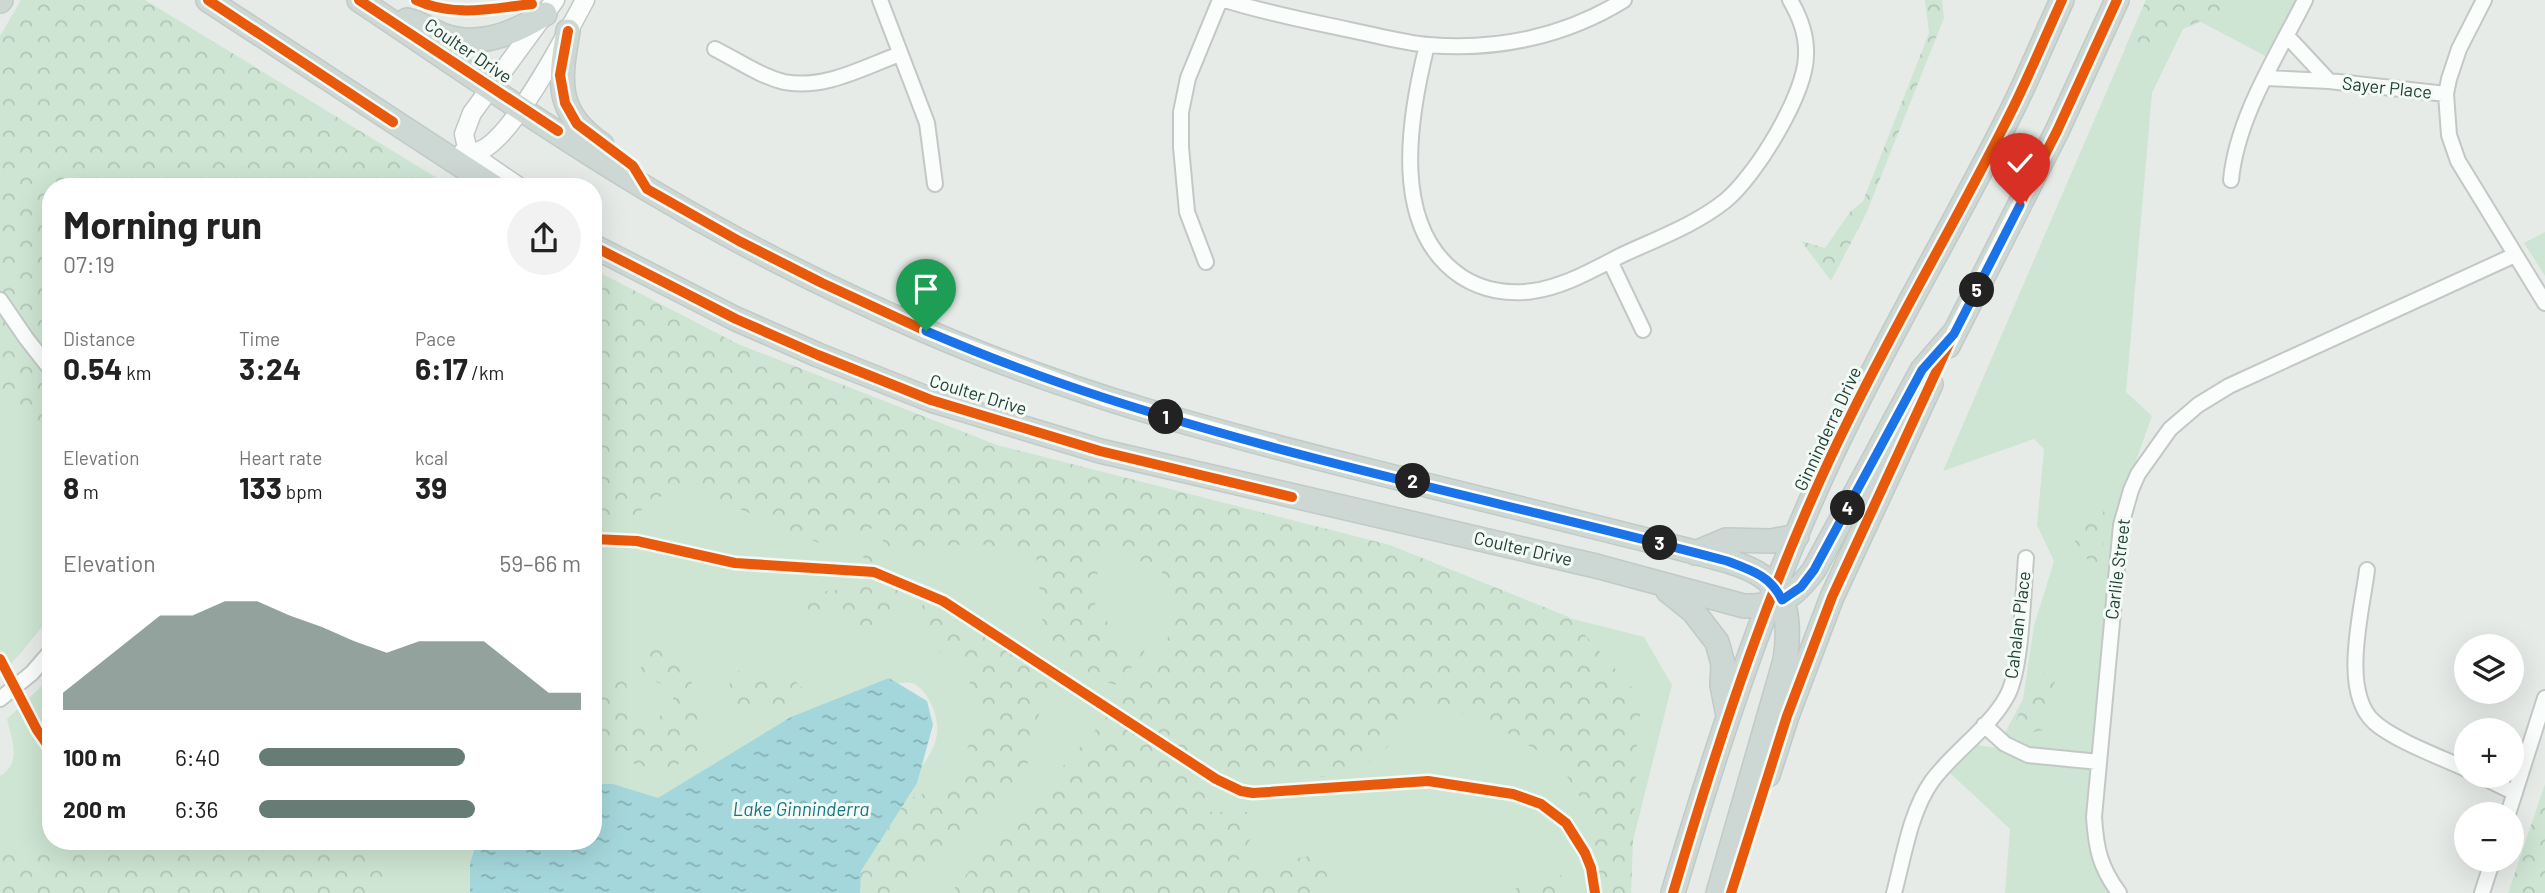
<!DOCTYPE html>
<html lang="en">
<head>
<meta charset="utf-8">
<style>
	body { margin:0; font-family:Barlow,sans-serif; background:#f2f2f2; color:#222; height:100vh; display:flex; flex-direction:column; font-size:26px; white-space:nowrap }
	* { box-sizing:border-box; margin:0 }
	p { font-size:23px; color:#767676 }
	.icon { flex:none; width:38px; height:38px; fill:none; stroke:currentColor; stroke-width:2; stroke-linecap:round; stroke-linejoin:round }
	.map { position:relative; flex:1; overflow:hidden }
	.drawer { position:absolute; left:42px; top:178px; width:560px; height:672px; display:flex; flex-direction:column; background:#fff; border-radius:28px; box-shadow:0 7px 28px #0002 }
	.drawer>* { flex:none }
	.tools { position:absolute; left:2454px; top:634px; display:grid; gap:14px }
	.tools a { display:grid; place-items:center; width:70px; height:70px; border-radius:50%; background:#fff; box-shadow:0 7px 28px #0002; font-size:35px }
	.pin { position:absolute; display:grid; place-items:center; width:60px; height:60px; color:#fff; margin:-72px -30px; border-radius:50% 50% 50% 0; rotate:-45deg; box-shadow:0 0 7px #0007 }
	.pin .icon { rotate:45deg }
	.km { position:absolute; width:35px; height:35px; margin:-18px; border-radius:50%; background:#222; color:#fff; font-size:19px; line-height:35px; text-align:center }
	.round { display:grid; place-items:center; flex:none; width:74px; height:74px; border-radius:37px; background:#f2f2f2 }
	.headline { display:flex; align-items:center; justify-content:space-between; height:119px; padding:0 21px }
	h1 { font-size:38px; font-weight:700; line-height:52px }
	.metrics { display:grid; grid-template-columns:repeat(3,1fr); gap:10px; height:119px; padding:7px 21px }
	.metrics div { display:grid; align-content:center }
	.metrics b { font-size:30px; font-weight:700 }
	.metrics small { font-size:19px; font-weight:400 }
	.metrics p { font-size:19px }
	.chart { height:196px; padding:14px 21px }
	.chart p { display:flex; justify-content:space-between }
	.chart svg { width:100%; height:126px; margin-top:7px; fill:#667c74; opacity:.7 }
	ul { padding:0 21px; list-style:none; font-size:23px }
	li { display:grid; grid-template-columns:112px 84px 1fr; align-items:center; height:52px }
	li i { height:18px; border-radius:9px; background:#667c74 }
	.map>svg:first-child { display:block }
	.green { fill:#cee5d3 }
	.forest { fill:url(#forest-crowns) }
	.water { fill:url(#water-ripples) }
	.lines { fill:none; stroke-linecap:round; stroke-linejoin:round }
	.minor-casing { stroke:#c3c8c5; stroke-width:18 }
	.tertiary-casing { stroke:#c3c8c5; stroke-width:21 }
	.primary-casing { stroke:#c1cac7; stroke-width:26 }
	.minor { stroke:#fbfcfc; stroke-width:14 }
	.tertiary { stroke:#fbfcfc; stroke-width:18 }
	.primary { stroke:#cdd7d4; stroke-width:23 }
	.cycleway-casing { stroke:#f4faf6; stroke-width:15 }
	.cycleway { stroke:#e8590c; stroke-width:10 }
	.route-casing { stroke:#fff; stroke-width:14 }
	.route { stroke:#1a73e8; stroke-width:9 }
	.labels { text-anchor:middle; stroke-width:6; stroke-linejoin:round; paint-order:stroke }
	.street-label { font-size:18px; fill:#214036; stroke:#f4faf6 }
	.water-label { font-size:19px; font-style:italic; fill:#177580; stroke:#f4faf6 }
</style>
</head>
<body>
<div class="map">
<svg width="2545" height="893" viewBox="0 0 2545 893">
	<defs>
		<pattern id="forest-crowns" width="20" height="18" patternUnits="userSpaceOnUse" patternTransform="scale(1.75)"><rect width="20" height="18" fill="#cee5d3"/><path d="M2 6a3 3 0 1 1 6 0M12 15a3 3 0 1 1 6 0" fill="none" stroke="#b1c6b6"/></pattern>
		<pattern id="water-ripples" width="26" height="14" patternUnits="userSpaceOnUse" patternTransform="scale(1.75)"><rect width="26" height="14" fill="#a4d7db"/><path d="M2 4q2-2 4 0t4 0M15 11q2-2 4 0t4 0" fill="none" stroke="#85b0b2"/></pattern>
	</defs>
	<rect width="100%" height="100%" fill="#e6ebe8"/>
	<path class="green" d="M2146,0h152l-27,59 -70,-37 -18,7 -31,64 -26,299 26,24 -23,64 -15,60 -16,139 -4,162 14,52h-103l5,-64 -60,-56 27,-28 20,3 26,-49 11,-73 20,-65 -17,-36 7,-76 -10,-10 -91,32z
		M2545,232v44l-21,-33z
		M593,308l81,43 824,249 146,37 28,48 -52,208h-777l77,-125c8,-9 15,-21 17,-34 2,-16 -7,-40 -21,-49 -7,-4 -15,-2 -22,-1l-234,118 -22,-10 -45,-8z
		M0,330l51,69v217l-31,38 -20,21z
		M51,677v165h432l-1,51h-482v-117c22,-13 12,-36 7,-57z"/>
	<path class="forest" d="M21,0h124l307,187h-401v250l-16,-8 -35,-30v-363z
		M1925,0h17l2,18 -78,196 -35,67 -30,-40 24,7 25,-36 13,-11 66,-168z
		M2146,0h91l-19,17 -18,4 -48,20 -12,14 -15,-7z
		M593,269l145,75 259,101 393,100 179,72 73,82 -5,41 -6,153h-33l-9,-81 -30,-49 -69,-40 -69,-24 -36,51 -39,31 -102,-18 -41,49h47l7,16 -24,41 89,-15 9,39h-381l204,-229 24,-46 -18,-51 -61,-18 -4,58 28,34h25l-5,14 -28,30 -36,-12 -35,-38 -8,-81 -56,-10 -92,4 -15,-20 -4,1 18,34 -8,17 20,8 -1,29 -32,14 -24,-15h-37l5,-23 44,-5 11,-28 -15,-25 -29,9 -74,-32 -71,-26 -53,37 -30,4z
		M2102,507l8,18c-9,12 -4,28 -14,40l-24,-17 3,-4c1,-17 14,-27 27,-37z
		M929,597l28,15 96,71 -24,54 -2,34 -60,62 -79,60h-28l1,-22 46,-72 47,-14 26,-71 -13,-40 -34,-28 -20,-28z
		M645,644l40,12 16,65v33c-11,4 -25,13 -37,14 -23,3 -48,-14 -71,-17v-30h3l-3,-4v-29l16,-13 16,-6 5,53 15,9 27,-27 3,-13 -35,-17z
		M728,671l60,2 14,15 -21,25 -48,-6z
		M2054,671c3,13 -2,33 -12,41l3,18 -31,5 -3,-3 17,-41 9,-3 4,-16z
		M2545,784v109h-37z
		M66,842h283l36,28 -10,23h-375v-42z
		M1558,872l17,21h-63v-3z"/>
	<path class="water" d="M889,678l38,23 6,24 -16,58 -56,88 -1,22h-390v-30l7,-21h116v-58h20l45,14 133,-81z"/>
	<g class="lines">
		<defs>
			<path id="minor" d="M880,0l47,123 8,61
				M1225,0c41,13 83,21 125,30 26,5 53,13 79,15 68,6 137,-9 195,-45
				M2484,0l-25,49 -10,30 -3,15 3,41 9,26 87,142
				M2287,36l42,45 117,13
				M1427,45c-18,72 -38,184 35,232 20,13 47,18 71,14 31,-4 61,-22 89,-36 34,-16 73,-30 103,-54 30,-24 81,-107 81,-146 1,-20 -6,-38 -16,-55
				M715,49c22,11 45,27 69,33 40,8 80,-15 116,-28
				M2266,78l63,3
				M2231,180c6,-63 46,-124 74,-180
				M1610,261l33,69
				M1206,262l-19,-50 -6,-65v-35l7,-34 32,-78
				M0,300l26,38 25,32
				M2367,570c-5,41 -27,121 7,152 20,18 66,35 92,47
				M0,699l32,-26 19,-22
				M1984,725l21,19 23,11 71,7
				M2478,775l37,18
				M2508,814l37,-116
				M1894,893c10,-37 16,-81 38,-112 22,-30 57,-52 75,-85 15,-27 16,-105 19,-138
				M2119,893c-19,-26 -23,-44 -25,-76l27,-292 10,-35 7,-16 32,-45 28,-24 31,-19 286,-131
				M2482,893l11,-34"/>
			<path id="tertiary" d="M463,152c5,0 11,1 16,-1 33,-11 88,-118 106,-151
				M519,187l-51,-35 -4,-18 8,-21 83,-113"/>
			<path id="primary" d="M208,0l286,187
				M359,0c96,64 191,131 290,190 89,53 182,100 277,141 144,63 296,103 448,141 100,25 201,50 301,75 73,20 124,21 110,113l-67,233
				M0,1l1,-1
				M407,20c13,3 23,10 35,15 37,14 72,-2 103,-21
				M568,31c-9,52 -13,81 34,114
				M593,246l143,73 82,36 113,45 169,51 496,115 148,40c37,0 48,-7 70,-36l108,-200 32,-37
				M1948,346l109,-215 60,-131
				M1695,553l31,-13 45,1 26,-5
				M1668,591l25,20 24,31 6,22 -1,21 6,31
				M1768,775l19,-59 45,-119 99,-213
				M1673,893c48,-162 101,-323 176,-474 52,-106 113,-208 165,-313 17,-35 32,-71 48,-106"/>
		</defs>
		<use href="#minor" class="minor-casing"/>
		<use href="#tertiary" class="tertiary-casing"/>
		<use href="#primary" class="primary-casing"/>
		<use href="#minor" class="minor"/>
		<use href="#tertiary" class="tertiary"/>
		<use href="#primary" class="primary"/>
		<defs>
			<path id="cycleway" d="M208,0l185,122
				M359,0l199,131
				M416,0c38,18 77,8 116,4
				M568,31l-8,44 5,28 12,21 56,42 14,23 92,52 83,42 104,48 180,68 166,47
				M593,246l143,73 82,36 113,45 169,51 192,46
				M593,539l44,2 98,22 139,9 69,29 273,178 25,12 12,2 175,-12 85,13 28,10 25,19 19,30 6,15 4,25
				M0,659l37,71 14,20
				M1673,893c48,-162 101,-323 176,-474 52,-106 113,-208 165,-313 17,-35 32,-71 48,-106
				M1731,893l56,-177 45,-119 122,-264 103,-202 60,-131"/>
		</defs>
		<use href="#cycleway" class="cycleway-casing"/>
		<use href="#cycleway" class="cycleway"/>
	</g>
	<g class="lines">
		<defs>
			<path id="route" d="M926,331c59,25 119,48 179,67 204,66 416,108 622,163 24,9 44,15 55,39l19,-13 13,-17 108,-200 32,-36 66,-129"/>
		</defs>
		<use href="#route" class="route-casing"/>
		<use href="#route" class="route"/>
	</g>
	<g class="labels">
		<g class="street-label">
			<text transform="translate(468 51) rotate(34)" y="6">Coulter Drive</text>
			<text transform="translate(2387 88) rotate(6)" y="6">Sayer Place</text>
			<text transform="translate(978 395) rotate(17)" y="6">Coulter Drive</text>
			<text transform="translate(1828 429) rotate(-65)" y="6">Ginninderra Drive</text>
			<text transform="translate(1523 549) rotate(13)" y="6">Coulter Drive</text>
			<text transform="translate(2118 569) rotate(-83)" y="6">Carlile Street</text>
			<text transform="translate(2018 625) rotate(-83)" y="6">Cahalan Place</text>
		</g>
		<g class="water-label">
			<text x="801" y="816">Lake Ginninderra</text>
		</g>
	</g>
</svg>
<div class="tools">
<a><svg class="icon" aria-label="layers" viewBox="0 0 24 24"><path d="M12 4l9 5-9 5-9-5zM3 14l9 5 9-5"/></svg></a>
<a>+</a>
<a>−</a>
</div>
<div class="pin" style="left:926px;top:331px;background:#1e9e55"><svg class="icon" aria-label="arrive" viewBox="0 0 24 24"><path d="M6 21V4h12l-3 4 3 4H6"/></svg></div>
<div class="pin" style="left:2020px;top:205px;background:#d93025"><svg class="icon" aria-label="check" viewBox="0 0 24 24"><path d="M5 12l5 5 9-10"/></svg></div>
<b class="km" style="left:1166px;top:417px">1</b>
<b class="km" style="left:1413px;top:481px">2</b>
<b class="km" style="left:1660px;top:543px">3</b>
<b class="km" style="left:1848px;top:508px">4</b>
<b class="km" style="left:1977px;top:290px">5</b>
<section class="drawer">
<div class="headline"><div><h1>Morning run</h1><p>07:19</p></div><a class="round"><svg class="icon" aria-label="share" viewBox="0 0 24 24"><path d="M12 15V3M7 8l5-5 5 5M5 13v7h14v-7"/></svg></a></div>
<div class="metrics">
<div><p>Distance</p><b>0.54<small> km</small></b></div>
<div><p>Time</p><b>3:24</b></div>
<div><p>Pace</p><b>6:17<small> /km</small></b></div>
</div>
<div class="metrics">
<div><p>Elevation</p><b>8<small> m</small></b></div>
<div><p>Heart rate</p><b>133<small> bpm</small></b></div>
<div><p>kcal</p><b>39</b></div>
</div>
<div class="chart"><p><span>Elevation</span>59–66 m</p>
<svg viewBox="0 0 160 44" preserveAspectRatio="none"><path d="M0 44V38L10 29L20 20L30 11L40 11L50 6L60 6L70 11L80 15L90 20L100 24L110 20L120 20L130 20L140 29L150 38L160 38V44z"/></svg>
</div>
<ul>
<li><b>100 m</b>6:40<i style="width:64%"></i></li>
<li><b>200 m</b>6:36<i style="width:67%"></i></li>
</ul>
</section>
</div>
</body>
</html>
